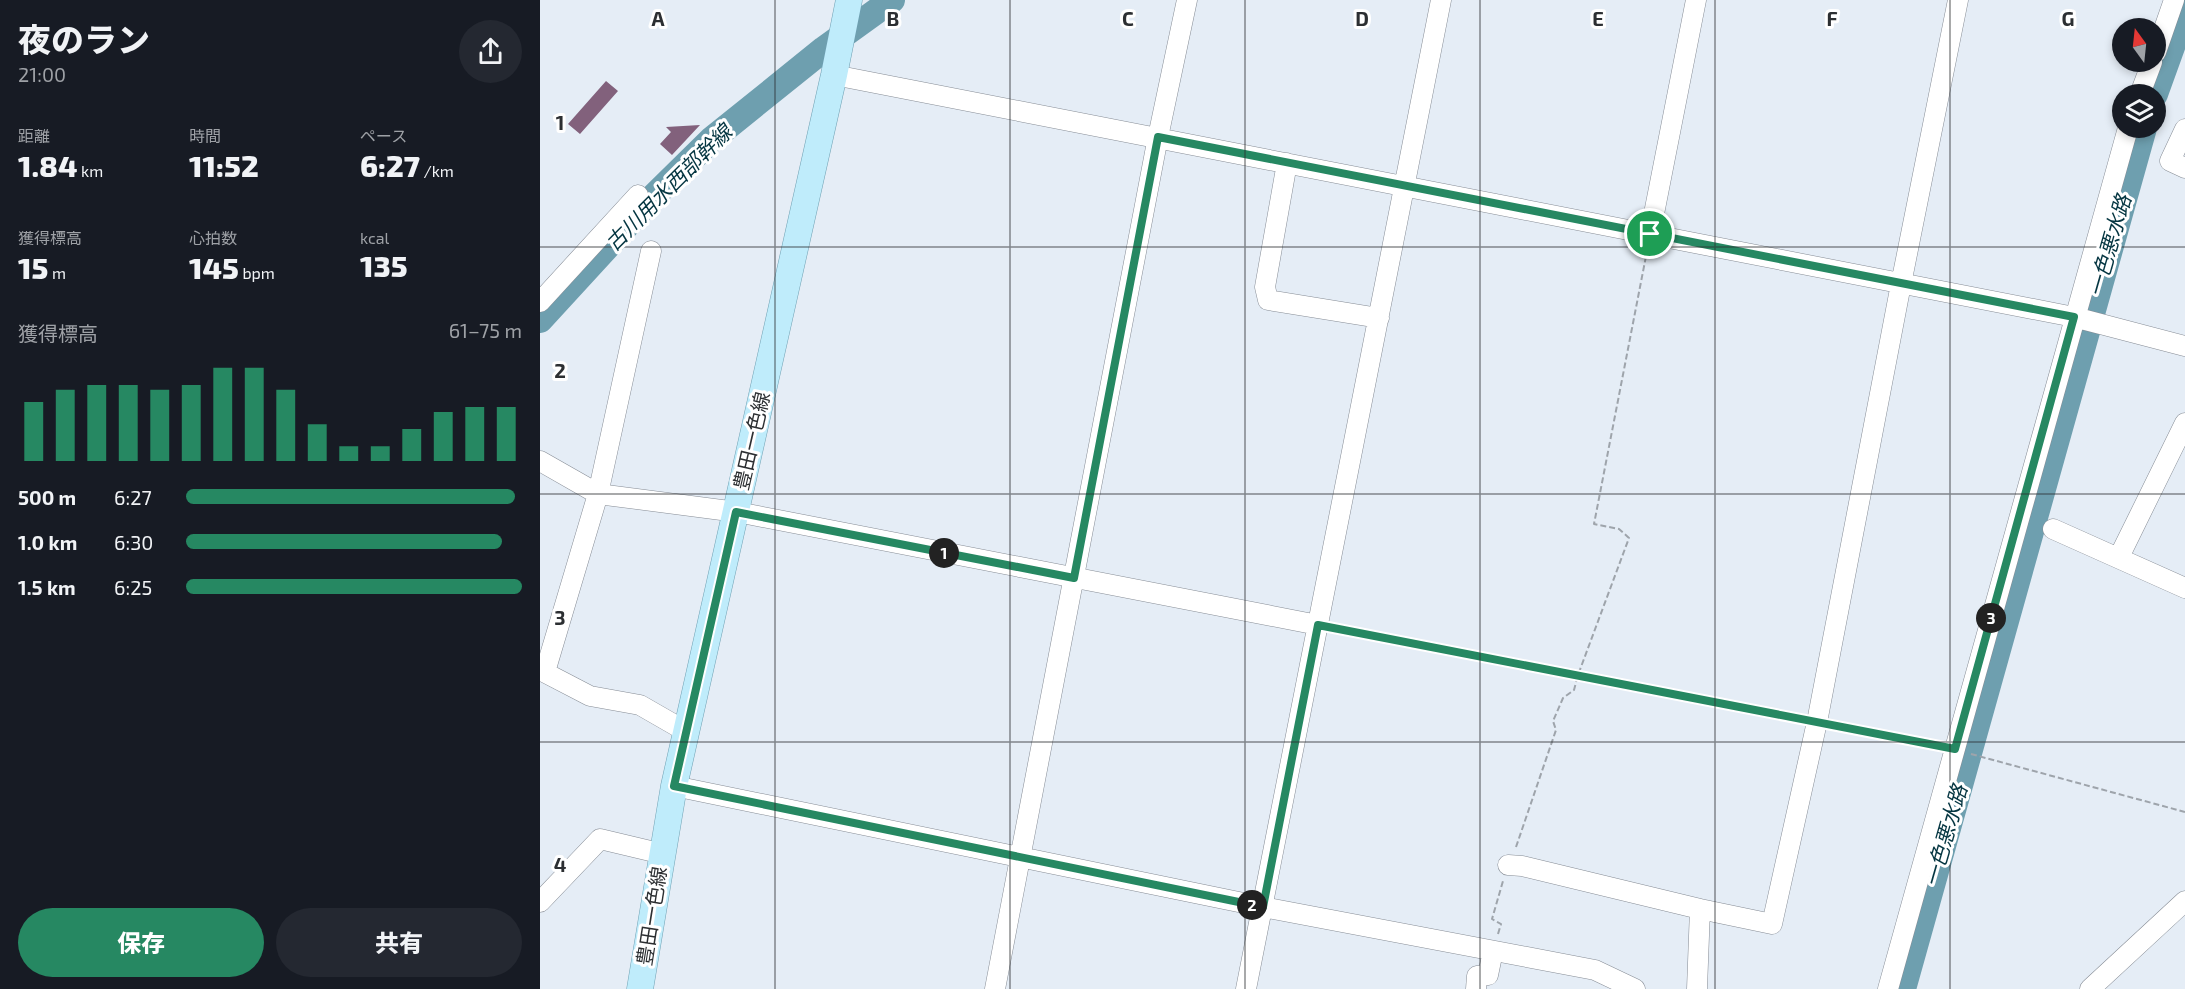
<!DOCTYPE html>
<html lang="ja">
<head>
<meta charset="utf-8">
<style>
	body { margin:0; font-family:"Exo 2","Noto Sans JP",sans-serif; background:#242831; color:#f1f3f6; height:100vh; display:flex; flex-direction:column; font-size:22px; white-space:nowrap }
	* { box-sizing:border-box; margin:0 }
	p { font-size:20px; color:#9ea1a6 }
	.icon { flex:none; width:33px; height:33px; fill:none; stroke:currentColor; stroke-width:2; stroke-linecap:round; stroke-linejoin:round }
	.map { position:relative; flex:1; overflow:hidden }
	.details { display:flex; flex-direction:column; background:#171b24; width:540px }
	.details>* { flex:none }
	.needle { width:39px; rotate:345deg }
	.tools { position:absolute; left:1572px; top:18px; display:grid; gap:12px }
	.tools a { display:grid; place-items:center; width:54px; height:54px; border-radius:50%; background:#171b24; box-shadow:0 3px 9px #0003; font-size:30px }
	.pin { position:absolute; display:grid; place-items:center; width:51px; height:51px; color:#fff; margin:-26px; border:3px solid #fff; border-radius:50%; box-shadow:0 2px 6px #0007 }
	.km { position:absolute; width:30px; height:30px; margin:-15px; border-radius:50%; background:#222; color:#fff; font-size:16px; line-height:30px; text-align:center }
	.round { display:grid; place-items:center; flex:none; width:63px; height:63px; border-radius:32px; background:#242831 }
	.head { display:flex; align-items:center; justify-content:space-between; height:102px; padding:0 18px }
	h1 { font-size:33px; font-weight:800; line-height:45px }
	.stats { display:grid; grid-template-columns:repeat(3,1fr); gap:9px; height:102px; padding:6px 18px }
	.stats div { display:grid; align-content:center }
	.stats b { font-size:30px; font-weight:800 }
	.stats small { font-size:16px; font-weight:400 }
	.stats p { font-size:16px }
	.chart { height:168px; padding:12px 18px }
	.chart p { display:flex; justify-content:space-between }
	.chart svg { width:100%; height:108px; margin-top:6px; stroke:#268862; stroke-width:6 }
	.primary-button { display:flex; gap:12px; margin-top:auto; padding:12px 18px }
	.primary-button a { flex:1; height:69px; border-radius:36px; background:#268862; color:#fff; font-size:24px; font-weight:800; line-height:69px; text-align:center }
	.primary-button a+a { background:#242831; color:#f1f3f6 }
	ul { padding:0 18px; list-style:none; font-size:20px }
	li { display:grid; grid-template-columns:96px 72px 1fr; align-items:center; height:45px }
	li i { height:15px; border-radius:8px; background:#268862 }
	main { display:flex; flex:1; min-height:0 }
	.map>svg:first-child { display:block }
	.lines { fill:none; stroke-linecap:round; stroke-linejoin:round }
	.river { stroke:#6e9faf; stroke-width:26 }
	.building { fill:#82617c }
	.minor-casing { stroke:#868c95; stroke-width:21 }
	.major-casing { stroke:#70a1b3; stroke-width:27 }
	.path { stroke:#9ea4ab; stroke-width:2; stroke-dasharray:6 3; stroke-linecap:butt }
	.minor { stroke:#fff; stroke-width:20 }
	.major { stroke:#bfecfb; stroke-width:26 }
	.route-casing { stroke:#fff; stroke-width:12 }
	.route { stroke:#268862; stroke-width:8 }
	.grid { fill:none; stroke:#2c2f32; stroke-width:1.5; stroke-opacity:0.55 }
	.labels { text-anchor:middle; stroke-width:6; stroke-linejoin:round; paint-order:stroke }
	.street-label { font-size:20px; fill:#2c2f32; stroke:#fff }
	.water-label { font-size:21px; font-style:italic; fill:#043541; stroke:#fff }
	.grid-label { font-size:20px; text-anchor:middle; font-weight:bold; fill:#2c2f32; stroke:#fff; stroke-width:6; stroke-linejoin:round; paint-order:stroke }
</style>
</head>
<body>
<main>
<section class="details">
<div class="head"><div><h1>夜のラン</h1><p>21:00</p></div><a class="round"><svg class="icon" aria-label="share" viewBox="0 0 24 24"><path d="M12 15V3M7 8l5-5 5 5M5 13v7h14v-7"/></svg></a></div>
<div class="stats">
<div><p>距離</p><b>1.84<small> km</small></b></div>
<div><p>時間</p><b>11:52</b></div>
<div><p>ペース</p><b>6:27<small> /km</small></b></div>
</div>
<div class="stats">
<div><p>獲得標高</p><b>15<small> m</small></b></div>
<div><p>心拍数</p><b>145<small> bpm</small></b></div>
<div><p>kcal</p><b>135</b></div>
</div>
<div class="chart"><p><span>獲得標高</span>61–75 m</p>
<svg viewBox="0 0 160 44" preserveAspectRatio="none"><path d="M5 44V20M15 44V15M25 44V13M35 44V13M45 44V15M55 44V13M65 44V6M75 44V6M85 44V15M95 44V29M105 44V38M115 44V38M125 44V31M135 44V24M145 44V22M155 44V22"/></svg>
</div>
<ul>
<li><b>500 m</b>6:27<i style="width:98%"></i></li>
<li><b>1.0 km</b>6:30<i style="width:94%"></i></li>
<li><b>1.5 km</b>6:25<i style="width:100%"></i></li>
</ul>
<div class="primary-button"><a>保存</a><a>共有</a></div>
</section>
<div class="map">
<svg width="1645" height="989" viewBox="0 0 1645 989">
	<rect width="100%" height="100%" fill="#e5edf6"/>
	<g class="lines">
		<path class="river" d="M1615,94l30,-83
			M0,320l111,-121 60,-59 113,-91 68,-49
			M1363,989l241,-861"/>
	</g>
	<path class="building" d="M66,81l12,10 -38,43 -12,-10z
		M160,125l-28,30 -12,-11 11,-12 -5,-5z"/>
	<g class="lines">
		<defs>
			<path id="minor" d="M1616,52l18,-52
				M294,75l1240,242 111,29
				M1600,94l12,-32
				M1645,129l-15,32 15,7
				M747,163l-22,124 3,13 111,18
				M1110,234l46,-234
				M0,302l98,-107
				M0,461l58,33 139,18 581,113
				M1513,529l132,59
				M1579,557l66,-134
				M0,670l50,26 50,9 47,27
				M5,672l53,-178 53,-243
				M134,786l589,121 332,63 40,19
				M968,865l14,1 178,43
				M0,902l60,-63 63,15
				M455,989l163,-852 29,-137
				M706,989l195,-989
				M936,989l1,-13 11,-1 5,-24
				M1157,989l3,-80 72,15 45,-202 84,-438 57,-284
				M1348,989l240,-861
				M1550,989l95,-88"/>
			<path id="major" d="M100,989l34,-203 160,-711 15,-75"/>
		</defs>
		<use href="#minor" class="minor-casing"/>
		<use href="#major" class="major-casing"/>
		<path class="path" d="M793,628l468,91
			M1293,725l107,21
			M1431,754l214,58
			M976,847l40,-117 -3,-9 10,-23 11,-8 4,-15 51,-137 -10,-9 -25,-5 53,-273
			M958,934l3,-10 -9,-5 11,-38"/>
		<use href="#minor" class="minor"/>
		<use href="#major" class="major"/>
	</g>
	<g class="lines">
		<defs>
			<path id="route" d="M618,137l916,180 -119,432 -637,-124 -55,282 -589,-121 62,-274 338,66z"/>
		</defs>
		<use href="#route" class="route-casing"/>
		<use href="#route" class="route"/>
	</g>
	<path class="grid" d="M235,0v989M470,0v989M705,0v989M940,0v989M1175,0v989M1410,0v989M0,247h1645M0,494h1645M0,742h1645"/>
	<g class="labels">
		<g class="street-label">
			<text transform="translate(212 441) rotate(-77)" y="7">豊田一色線</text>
			<text transform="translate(112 916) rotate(-81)" y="7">豊田一色線</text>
		</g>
		<g class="water-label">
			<text transform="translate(129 188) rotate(-45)" y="7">古川用水西部幹線</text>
			<text transform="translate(1570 246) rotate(-74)" y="7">一色悪水路</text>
			<text transform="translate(1406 836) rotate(-74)" y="7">一色悪水路</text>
		</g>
	</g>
	<g class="grid-label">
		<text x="118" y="26">A</text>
		<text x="353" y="26">B</text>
		<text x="588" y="26">C</text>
		<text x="822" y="26">D</text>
		<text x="1058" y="26">E</text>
		<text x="1292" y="26">F</text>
		<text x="1528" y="26">G</text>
		<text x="20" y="130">1</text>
		<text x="20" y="378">2</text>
		<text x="20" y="625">3</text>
		<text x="20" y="872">4</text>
	</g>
</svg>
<div class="tools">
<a><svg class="needle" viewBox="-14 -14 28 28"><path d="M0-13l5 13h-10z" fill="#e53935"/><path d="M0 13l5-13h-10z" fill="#9ea1a6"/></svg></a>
<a><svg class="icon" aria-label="layers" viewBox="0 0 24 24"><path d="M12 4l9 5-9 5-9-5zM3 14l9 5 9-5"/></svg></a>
</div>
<div class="pin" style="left:1110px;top:234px;background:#1e9e55"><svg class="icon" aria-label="arrive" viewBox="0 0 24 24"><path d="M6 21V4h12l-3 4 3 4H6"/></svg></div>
<b class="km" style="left:404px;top:553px">1</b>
<b class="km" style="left:712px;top:905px">2</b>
<b class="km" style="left:1451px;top:618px">3</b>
</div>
</main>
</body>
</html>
